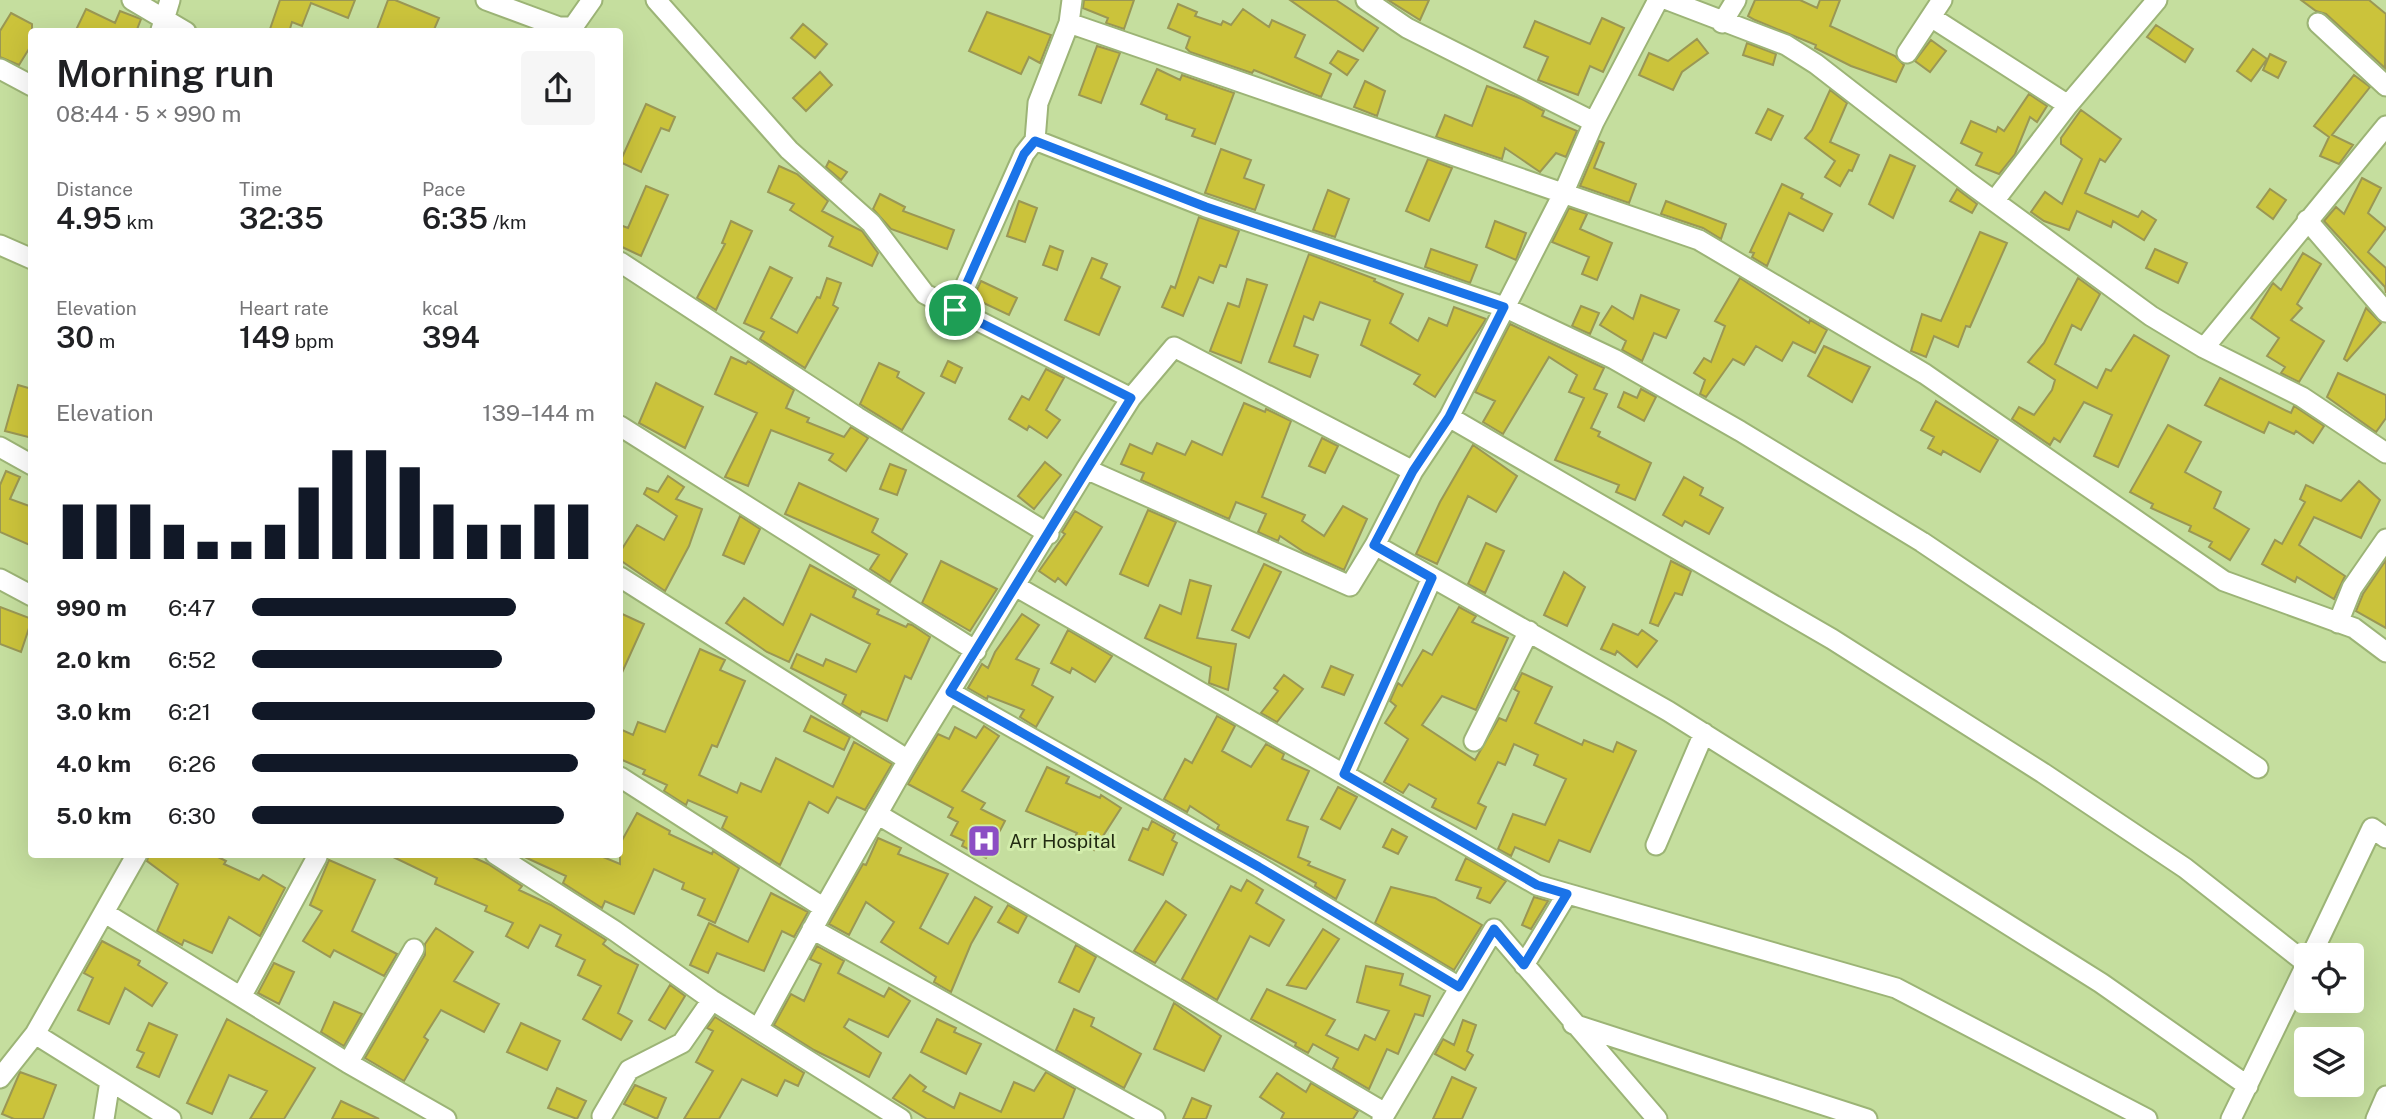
<!DOCTYPE html>
<html lang="en">
<head>
<meta charset="utf-8">
<style>
	body { margin:0; font-family:"Public Sans",sans-serif; background:#f6f6f6; color:#202124; height:100vh; display:flex; flex-direction:column; font-size:26px; white-space:nowrap }
	* { box-sizing:border-box; margin:0 }
	p { font-size:23px; color:#757577 }
	.icon { flex:none; width:38px; height:38px; fill:none; stroke:currentColor; stroke-width:2; stroke-linecap:round; stroke-linejoin:round }
	.map { position:relative; flex:1; overflow:hidden }
	.sheet { position:absolute; left:28px; top:28px; width:595px; height:830px; display:flex; flex-direction:column; background:#fff; border-radius:7px; box-shadow:0 7px 28px #0002 }
	.sheet>* { flex:none }
	.controls { position:absolute; left:2294px; top:943px; display:grid; gap:14px }
	.controls a { display:grid; place-items:center; width:70px; height:70px; border-radius:7px; background:#fff; box-shadow:0 7px 28px #0002; font-size:35px }
	.pin { position:absolute; display:grid; place-items:center; width:60px; height:60px; color:#fff; margin:-30px; border:4px solid #fff; border-radius:50%; box-shadow:0 2px 7px #0007 }
	.round { display:grid; place-items:center; flex:none; width:74px; height:74px; border-radius:7px; background:#f6f6f6 }
	.headline { display:flex; align-items:center; justify-content:space-between; height:119px; padding:0 28px }
	h1 { font-size:38px; font-weight:600; line-height:52px }
	.metrics { display:grid; grid-template-columns:repeat(3,1fr); gap:10px; height:119px; padding:7px 28px }
	.metrics div { display:grid; align-content:center }
	.metrics b { font-size:30px; font-weight:600 }
	.metrics small { font-size:19px; font-weight:400 }
	.metrics p { font-size:19px }
	.chart { height:196px; padding:14px 28px }
	.chart p { display:flex; justify-content:space-between }
	.chart svg { width:100%; height:126px; margin-top:7px; stroke:#111827; stroke-width:6 }
	ul { padding:0 28px; list-style:none; font-size:23px }
	li { display:grid; grid-template-columns:112px 84px 1fr; align-items:center; height:52px }
	li i { height:18px; border-radius:9px; background:#111827 }
	.map>svg:first-child { display:block }
	.building { fill:#cbc33b; stroke:#9a9754; stroke-width:2 }
	.lines { fill:none; stroke-linecap:round; stroke-linejoin:round }
	.street-casing { stroke:#9cb476; stroke-width:23 }
	.street { stroke:#fff; stroke-width:19 }
	.route-casing { stroke:#fff; stroke-width:14 }
	.route { stroke:#1a73e8; stroke-width:9 }
	.labels { text-anchor:middle; stroke-width:6; stroke-linejoin:round; paint-order:stroke }
	.poi-label { font-size:19px; fill:#222b12; stroke:#d2ecab; text-anchor:start }
</style>
</head>
<body>
<div class="map">
<svg width="2386" height="1119" viewBox="0 0 2386 1119">
	<rect width="100%" height="100%" fill="#c5de9e"/>
	<path class="building" d="M280,0h75l-7,18 -37,-15 -9,23 -10,-4 -3,10h-20z
		M388,0h7l44,18 -6,14h-57z
		M1084,0h50l-10,29 -18,-6 2,-5 -25,-10z
		M1290,0h46l42,28 -15,23z
		M1388,0h41l-9,20z
		M1755,0h45l17,8 3,-8h20l-10,26 65,30 9,9 -8,17 -45,-16 -36,-18 1,-3 -61,-25 -7,-4z
		M2301,0h68l17,14 -1,54 -59,-54 -10,-3z
		M1178,4l19,8 -2,4 26,9 2,-4 8,4 12,-16 26,18 3,-7 33,15 -10,22 36,17 -10,23 -67,-27 -2,3 -62,-21 -4,-4 4,-11 -22,-9z
		M86,9l29,14 5,-12 21,8 -5,13h-61z
		M987,12l64,23 -11,28 -11,-6 -8,17 -52,-23z
		M11,13l21,11v20l-13,21 -19,-8v-26z
		M1602,18l22,10 -21,44 -13,-6 -12,29 -40,-15 10,-23 -24,-10 11,-26 55,23z
		M803,24l24,20 -12,14 -24,-20z
		M2156,25l37,24 -8,13 -38,-25z
		M1697,39l11,14 -26,19 -9,18 -34,-15 10,-22 19,8z
		M1931,40l15,11 -16,21 -15,-11z
		M1747,43l29,11 -3,11 -30,-10z
		M1097,46l23,7 -19,50 -22,-8z
		M2253,49l14,10 -16,22 -14,-10z
		M1338,51l20,9 -11,15 -17,-12z
		M2270,54l16,8 -8,16 -15,-8z
		M1157,69l23,11 2,-5 52,18 -19,51 -23,-8 3,-7 -29,-10 1,-4 -26,-11z
		M820,72l12,13 -26,26 -13,-13z
		M2354,75l16,12 -38,48 21,10 -14,19 -19,-8 9,-19 -15,-11z
		M1365,81l20,10 -8,25 -23,-9z
		M1487,86l35,13 22,12 -2,5 35,15 -11,26 -10,-4 -16,19 -35,-24 -3,11 -66,-22 9,-22 27,11z
		M1830,90l17,13 -17,39 29,13 -7,16 -3,-1 -9,16 -15,-9 10,-16 -30,-23 7,-8z
		M2029,94l18,12 -10,16 -7,-5 -15,37 -16,20 -23,-9 6,-12 -21,-10 10,-22 25,11 2,-5 6,4z
		M646,104l29,13 -6,14 -8,-3 -20,44 -21,-10z
		M1768,109l15,7 -12,24 -15,-7z
		M2081,110l40,29 -16,23 -5,-3 -15,34 53,24 4,-6 14,9 -12,20 -31,-19 -2,6 -34,-16 -8,19 -25,-9 -13,-9 14,-20 17,12 20,-45 -21,-15v-6z
		M1599,141l5,2 -10,25 42,16 -7,19 -49,-17z
		M1221,149l30,11 -7,18 20,7 -9,25 -50,-17z
		M1890,155l25,11 -22,52 -24,-14z
		M1428,159l24,9 -23,53 -23,-10z
		M829,161l18,11 -6,8 -15,-13z
		M779,166l18,8 31,27 -6,10 40,20 16,22 -6,13 -43,-20 4,-9 -43,-27 4,-6 -26,-12z
		M2362,178l19,10 -13,25 18,15 -18,24 18,16v25l-1,-6 -61,-66 12,-14 8,7z
		M1782,184l21,10 -2,4 31,16 -9,17 -34,-18 -22,53 -15,-9 2,-4 -4,-1z
		M646,186l22,9 -27,61 -21,-10v-21l8,3z
		M1957,189l20,15 -5,9 -22,-12z
		M2270,189l16,11 -13,19 -16,-12z
		M1328,190l21,9 -14,38 -22,-7z
		M880,194l25,13 -2,4 51,19 -7,19 -56,-20 -18,-20z
		M1019,201l18,7 -12,34 -18,-6z
		M1666,201l60,23 -5,15 -18,-11 -42,-14z
		M1569,208l18,6 -7,15 32,14 -15,37 -15,-6 7,-17 -37,-15z
		M1199,217l40,14 -13,36 -6,-2 -7,18 -14,-6 -16,39 -21,-9 9,-21 4,2z
		M731,221l21,10 -36,79 -19,-12 28,-54 -3,-1z
		M1495,221l31,12 -10,27 -30,-13z
		M1980,232l27,11 -37,84 -4,-1 -8,21 -24,-11 -8,21 -15,-6 11,-37 19,7z
		M1050,246l13,5 -6,19 -14,-5z
		M1431,249l46,16 -7,18 -45,-16z
		M2155,249l32,14 -9,20 -32,-15z
		M2303,253l18,11 -24,40 5,4 -11,12 33,21 -25,41 -18,-9 4,-6 -18,-11 12,-18 -28,-20 22,-35 8,7z
		M1309,254l66,25 -1,2 29,13 -13,29 28,18 11,-23 18,8 7,-19 32,12 -51,78 -21,-13 6,-9 -59,-30 9,-25 -50,-18 -7,18 -9,-4 -10,30 24,9 -8,22 -41,-15z
		M1092,258l15,6 -6,14 19,9 -21,48 -34,-15z
		M770,267l22,11 -21,40 26,15 20,-36 3,1 7,-20 14,5 -8,22 5,3 -33,60 -45,-29 4,-7 -20,-9z
		M1740,278l69,45 1,-3 17,10 -12,23 -22,-11 -11,19 -26,-15 -12,19 -11,-6 -27,38 -6,-3 5,-14 -11,-7 10,-15 7,4 14,-36 -10,-5z
		M2078,278l22,16 -19,36 -9,-5 -17,39 42,24 9,-19 5,2 23,-36 35,21 -51,111 -24,-11 18,-41 -28,-13 -24,40 -6,-4 -4,7 -38,-26 7,-12 15,8 18,-25 3,-10 -27,-18 16,-19z
		M1247,279l20,6 -26,78 -31,-12 18,-48 11,4z
		M981,281l36,17 -8,17 -36,-17z
		M1641,295l38,15 -13,28 -12,-5 -12,28 -20,-11 4,-9 -26,-16 12,-19 21,13z
		M1581,306l18,7 -9,21 -18,-8z
		M2366,308l15,15 -34,38 -3,-2z
		M1510,324l94,44 -10,21 13,5 -16,34 9,4 -2,4 53,27 -16,37 -19,-8 3,-7 -64,-25 29,-62 -15,-6 8,-17 -28,-18 -46,77 -20,-12 12,-21 -20,-9z
		M1824,346l46,21 -18,35 -44,-26z
		M731,357l15,7 2,-3 46,29 -8,18 23,10 -2,4 37,15 7,-10 17,11 -22,33 -17,-11 4,-6 -62,-24 -23,56 -23,-9 32,-64 -42,-19z
		M948,361l14,7 -7,15 -14,-7z
		M879,363l20,9 -2,5 27,16 -22,37 -42,-26z
		M1046,369l18,9 -18,32 14,10 -13,18 -18,-12 -2,4 -18,-11 13,-23 7,4z
		M2338,373l48,22v23l-10,14 -49,-35z
		M2220,378l71,35 3,-7 30,20 -11,17 -17,-12 -2,3 -25,-12 -5,11 -59,-28z
		M656,383l47,24 -18,41 -46,-25z
		M18,385l14,4v49l-27,-7z
		M1641,389l15,8 -12,24 -26,-14 6,-15 13,6z
		M1936,401l62,39 -18,32 -37,-21 -2,4 -13,-7 6,-11 -13,-7z
		M1244,403l21,9 1,-3 25,12 -29,76 43,18 -3,6 22,15 19,-30 24,13 -23,51 -40,-18 -24,-16 -2,5 -20,-9 8,-18 -30,-12 -7,17 -88,-39 3,-7 -23,-9 9,-20 22,10 5,-11 28,12 7,-14 30,14z
		M2168,425l33,17 -16,30 36,20 -7,16 35,21 -19,31 -21,-13 3,-5 -23,-11 2,-5 -40,-18 2,-4 -23,-12z
		M1322,438l16,8 -13,27 -16,-7z
		M1473,445l44,31 -21,36 -28,-16 -31,68 -21,-10 24,-52z
		M1045,462l16,13 -27,34 -16,-13z
		M890,464l16,6 -9,25 -17,-6z
		M6,471l14,6 -10,22 22,8v39l-32,-14v-47z
		M668,476l16,11 -8,12 26,10 -13,37 -24,45 -45,-31v-8l17,-27 27,15 13,-24 -33,-22 3,-6 11,4z
		M1684,477l19,11 -3,7 23,13 -14,26 -24,-13 -3,5 -19,-11z
		M2359,481l21,19 -19,38 -47,-21 -15,28 46,31 -11,23 -37,-22 -2,5 -33,-18 13,-24 7,4 23,-42 -5,-3 6,-14 35,16z
		M799,483l79,36 -6,13 35,22 -17,28 -20,-13 9,-14 -94,-41z
		M1148,510l28,12 -28,64 -28,-12z
		M1075,511l27,16 -36,58 -8,-7 -3,4 -16,-11 26,-37 -3,-2z
		M740,516l20,13 -16,35 -21,-9z
		M1486,543l18,8 -19,42 -17,-9z
		M2386,560v68l-30,-17 7,-17z
		M941,561l56,28 -27,42 -48,-28z
		M1671,561l20,10 -9,24 -7,-2 -17,33 -8,-3z
		M1264,564l17,8 -32,66 -17,-8z
		M810,565l46,25 -3,7 26,13 -2,4 29,13 2,-3 4,1 18,12 -19,42 -6,-3 -18,45 -25,-10 -2,4 -18,-11 4,-9 -55,-27 6,-14 26,12 3,-7 30,13 14,-28 -59,-30 -22,48 -22,-10 -41,-29 18,-25 39,27z
		M1564,572l21,15 -18,39 -23,-11z
		M1190,580l21,6 -14,52 39,6 -8,46 -19,-7 2,-16 -66,-29 15,-33 21,9z
		M0,607l32,12 -11,33 -21,-8z
		M1459,607l17,9 -4,6 36,16 -32,72 -34,-14 -20,29 53,35 24,-42 7,3 13,-29 -5,-3 8,-16 30,14 -17,36 47,22 2,-5 29,12 4,-10 19,9 -46,101 -31,-12 -10,22 -34,-15 -4,9 -13,-7 15,-35 32,11 21,-46 -32,-14 4,-10 -24,-11 -9,21 -7,-3 -20,41 8,4 -10,22 -44,-22 4,-8 -27,-15 -6,9 -19,-11 24,-43 -23,-16 11,-17 -6,-5 8,-18 4,3 21,-36 9,5z
		M620,613l24,11 -24,53z
		M1022,614l17,11 -23,34 23,10 -7,16 21,12 -17,30 -16,-10 4,-7 -36,-14 -1,3 -19,-11 14,-24 6,4 7,-16z
		M1613,624l25,11 4,-5 15,11 -20,26 -20,-16 -2,4 -14,-6z
		M1068,630l44,26 -17,26 -23,-14 -2,5 -19,-10z
		M700,649l25,11 -5,10 25,11 -28,66 -5,-2 -13,30 38,18 4,-10 20,9 15,-34 57,29 21,-45 38,22 -27,46 -28,-13 -9,16 -19,-11 -29,63 -58,-37 5,-11 -39,-17 -2,5 -22,-14 3,-6 -24,-11 2,-4 -25,-11v-30l13,6 5,-13 27,10z
		M1331,666l22,9 -9,20 -22,-8z
		M1284,675l19,14 -26,33 -16,-9 17,-22 -4,-3z
		M811,716l39,21 -6,13 -40,-19z
		M1217,716l18,10 -13,25 29,16 15,-23 18,10 -2,5 27,12 -22,49 21,7 -10,30 12,5 -2,3 37,15 -9,19 -21,-13 1,-3 -99,-54 2,-4 -29,-19 -3,6 -23,-13 21,-40 7,4z
		M984,726l15,10 -37,55 23,12 -4,6 24,12 -19,37 -24,-12 2,-5 -13,-6 7,-13 -10,-5 5,-9 -45,-24 30,-50 11,5 6,-12 21,11z
		M1047,767l22,10 -3,6 34,15 1,-3 20,13 -27,42 -19,-13 2,-4 -51,-22z
		M1338,787l19,10 -17,32 -19,-10z
		M637,813l33,18 -1,3 43,20 1,-3 26,17 -24,55 -17,-8 7,-16 -23,-10 2,-6 -30,-14 -20,45 -29,-13 -3,7 -39,-25 3,-7 -48,-22h78l24,10v-20z
		M1152,821l23,13 -3,6 5,3 -14,32 -34,-15 14,-32 5,2z
		M1392,829l15,8 -9,17 -15,-7z
		M878,838l23,10 -3,6 50,20 -28,54 28,16 27,-47 17,10 -21,37 -20,48 -17,-10 2,-5 -55,-35 13,-20 -28,-20 -17,33 -20,-11 34,-60 3,1z
		M149,854h63l14,7 -2,3 35,16 4,-5 22,13 -25,48 -31,-19 -17,36 -28,-13 -2,5 -25,-14 21,-47 -31,-23z
		M387,854h79l22,10 34,22 -3,4 32,15 55,35 -3,4 12,9 23,12 -20,48 14,8 -11,19 -38,-21 18,-33 -23,-11 7,-15 -29,-14 5,-11 -21,-10 -12,23 -22,-12 7,-13 -28,-12 2,-5 -52,-22 2,-6z
		M1466,858l40,23 -16,22 -13,-5 4,-10 -25,-8z
		M329,860l46,20 -23,51 45,23 -13,22 -50,-26 -4,7 -27,-16 19,-30 -12,-6z
		M1247,880l16,10 -7,13 28,17 -15,26 -19,-10 -33,64 -35,-21 49,-93 10,5z
		M1391,887l44,11 47,27 -28,45 -79,-47z
		M771,893l37,19 -14,25 -12,-6 -18,40 -47,-18 -9,20 -18,-8 19,-42 39,19z
		M1534,897l14,4 -17,28 -9,-4z
		M1166,901l20,14 -31,48 -21,-12z
		M1008,905l19,11 -9,17 -20,-11z
		M436,928l37,24 -19,29 45,23 -15,28 -43,-22 -17,27 4,3 -24,41 -39,-23 60,-103v-11z
		M1323,929l16,10 -33,50 -19,-4z
		M102,941l38,20 -2,4 29,18 -15,23 -27,-18 -16,36 -31,-14 15,-32 -9,-5z
		M1076,945l20,12 -17,35 -20,-10z
		M817,946l27,15 -6,12 46,24 5,-9 21,13 -22,36 -39,-18 -5,8 37,26 -12,24 -55,-27 -40,-25 17,-31 13,7 17,-37 -11,-5z
		M274,963l20,9 -15,32 -21,-11z
		M1366,966l37,8 -3,11 30,11 -7,20 -8,-2 -17,40 -11,-5 -18,40 -36,-21 5,-10 -25,-14 -5,9 -13,-7 1,-3 -45,-24 16,-30 68,31 -9,15 32,15 7,-15 10,5 14,-29 -32,-9z
		M670,985l15,11 -20,33 -16,-9z
		M334,1002l28,12 -18,32 -23,-14z
		M1174,1003l47,33 -17,35 -50,-22z
		M1074,1009l20,9 -3,8 50,28 -17,34 -68,-38z
		M715,1017l89,56 -6,13 -13,-6 -8,16 -35,-17 -23,40h-35l29,-48 -17,-9 17,-31 -6,-3z
		M227,1019l88,49 -31,51h-34l17,-28 -38,-16 -17,39 -25,-11z
		M937,1019l19,9 -2,4 27,12 -15,30 -45,-22z
		M1463,1020l13,5 -9,26 6,4 -8,15 -30,-16 8,-15 11,6z
		M149,1023l28,12 -18,42 -22,-10 7,-14 -7,-3z
		M521,1023l39,18 -13,29 -40,-18z
		M20,1072l36,13 -13,34h-29l-12,-5z
		M1046,1072l29,17 -12,30h-136l-34,-21 17,-23 16,12 -3,4 31,17 6,-15 41,19 13,-30 20,9z
		M1277,1073l29,19 5,-9 47,28 -5,8h-72l3,-6 -24,-16z
		M1452,1077l24,11 -14,31h-29z
		M635,1085l31,13 -9,21 -33,-15z
		M557,1088l29,13 -9,18 -29,-11z
		M1192,1098l19,8 -5,13h-23z
		M341,1101l38,18h-47z"/>
	<g class="lines">
		<defs>
			<path id="street" d="M132,0l54,32
				M486,0l73,27h14l19,-27
				M656,0l133,150 82,73 54,71 206,104
				M1366,0l41,28 187,94
				M1658,0l-64,122 -31,72 -114,223 -36,54 -38,74 293,166 433,272 147,103
				M1668,0l118,45 30,19 152,118 183,134 53,32 182,-222
				M1931,17l137,88
				M1069,23l630,217 226,134 299,207 130,47 32,24
				M1722,23l14,-23
				M2318,23l68,63
				M161,30l9,-30
				M1907,53l35,-53
				M0,69l32,17
				M1035,140l171,67 298,100 110,52 126,72 182,111 336,226
				M1995,200l73,-95 89,-105
				M2307,220l79,92
				M0,245l32,14
				M620,262l237,155 192,117
				M955,309l69,-155 11,-14 3,-37 31,-80 3,-23
				M2204,348l98,49 84,56
				M1449,417l383,222 211,134 142,95 121,95
				M620,426l356,225
				M0,447l32,18
				M1086,469l264,117 25,-41
				M620,577l288,183
				M0,579l32,17
				M1017,587l520,298 359,103 251,131
				M2338,623l14,-35 34,-49
				M950,692l309,175 200,120
				M1474,741l55,-110
				M1344,774l88,-196
				M620,777l204,131 -66,121
				M877,814l508,299
				M1656,845l48,-112
				M495,854l120,77 97,69 189,119
				M824,908l84,-148 178,-291 45,-71 43,-51 239,124
				M105,913l243,150 98,56
				M812,929l343,190
				M2311,956l61,-128 14,10
				M1524,965l43,-71
				M241,997l76,-140
				M1573,1024l294,95
				M35,1034l136,85
				M348,1063l66,-114
				M0,1078l35,-44 102,-180
				M602,1116l27,-46 53,-27 30,-43
				M104,1119l6,-38
				M1382,1119l112,-190 163,190
				M2231,1119l75,-154
				M2376,1119l10,-23"/>
		</defs>
		<use href="#street" class="street-casing"/>
		<use href="#street" class="street"/>
	</g>
	<g class="lines">
		<defs>
			<path id="route" d="M1035,141l171,66 298,100 -55,110 -36,54 -39,74 58,33 -88,196 193,111 30,9 -43,71 -30,-36 -35,58 -200,-120 -309,-175 181,-294 -176,-88 69,-156z"/>
		</defs>
		<use href="#route" class="route-casing"/>
		<use href="#route" class="route"/>
	</g>
	<defs>
		<symbol id="hospital-square" viewBox="-11 -11 22 22"><rect x="-9" y="-9" width="18" height="18" rx="4" fill="#8c4ec4" stroke="#d2ecab"/><path d="M-5-5h3v3.5h4V-5h3V5h-3V1.5h-4V5h-3Z" fill="#fff"/></symbol>
	</defs>
	<g fill-rule="evenodd">
		<use href="#hospital-square" x="965" y="822" width="38" height="38"/>
	</g>
	<g class="labels">
		<g class="poi-label">
			<text x="1009" y="848">Arr Hospital</text>
		</g>
	</g>
</svg>
<div class="controls">
<a><svg class="icon" aria-label="locate" viewBox="0 0 24 24"><circle cx="12" cy="12" r="6"/><path d="M12 2v4M12 18v4M2 12h4M18 12h4"/></svg></a>
<a><svg class="icon" aria-label="layers" viewBox="0 0 24 24"><path d="M12 4l9 5-9 5-9-5zM3 14l9 5 9-5"/></svg></a>
</div>
<div class="pin" style="left:955px;top:310px;background:#1e9e55"><svg class="icon" aria-label="arrive" viewBox="0 0 24 24"><path d="M6 21V4h12l-3 4 3 4H6"/></svg></div>
<section class="sheet">
<div class="headline"><div><h1>Morning run</h1><p>08:44 · 5 × 990 m</p></div><a class="round"><svg class="icon" aria-label="share" viewBox="0 0 24 24"><path d="M12 15V3M7 8l5-5 5 5M5 13v7h14v-7"/></svg></a></div>
<div class="metrics">
<div><p>Distance</p><b>4.95<small> km</small></b></div>
<div><p>Time</p><b>32:35</b></div>
<div><p>Pace</p><b>6:35<small> /km</small></b></div>
</div>
<div class="metrics">
<div><p>Elevation</p><b>30<small> m</small></b></div>
<div><p>Heart rate</p><b>149<small> bpm</small></b></div>
<div><p>kcal</p><b>394</b></div>
</div>
<div class="chart"><p><span>Elevation</span>139–144 m</p>
<svg viewBox="0 0 160 44" preserveAspectRatio="none"><path d="M5 44V25M15 44V25M25 44V25M35 44V32M45 44V38M55 44V38M65 44V32M75 44V19M85 44V6M95 44V6M105 44V12M115 44V25M125 44V32M135 44V32M145 44V25M155 44V25"/></svg>
</div>
<ul>
<li><b>990 m</b>6:47<i style="width:77%"></i></li>
<li><b>2.0 km</b>6:52<i style="width:73%"></i></li>
<li><b>3.0 km</b>6:21<i style="width:100%"></i></li>
<li><b>4.0 km</b>6:26<i style="width:95%"></i></li>
<li><b>5.0 km</b>6:30<i style="width:91%"></i></li>
</ul>
</section>
</div>
</body>
</html>
